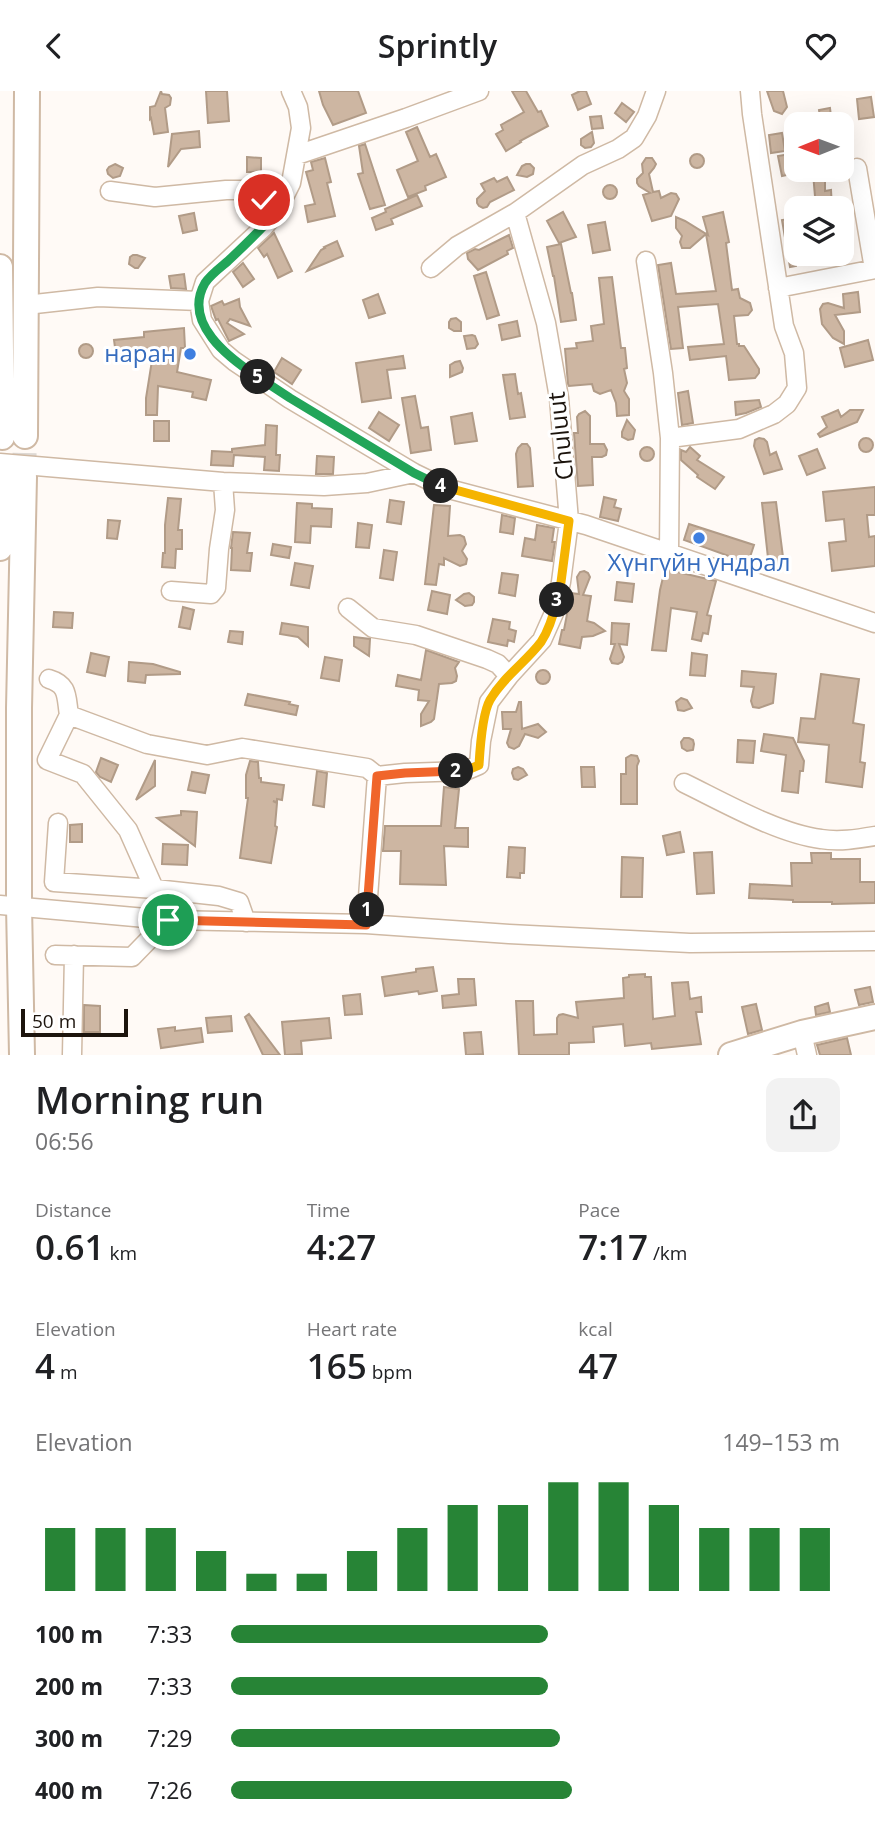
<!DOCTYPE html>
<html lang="en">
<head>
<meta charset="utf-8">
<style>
	body { margin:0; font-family:"Open Sans",sans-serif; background:#f2f2f2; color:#202124; height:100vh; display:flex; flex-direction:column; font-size:26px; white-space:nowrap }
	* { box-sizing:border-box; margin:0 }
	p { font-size:23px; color:#757577 }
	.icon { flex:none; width:38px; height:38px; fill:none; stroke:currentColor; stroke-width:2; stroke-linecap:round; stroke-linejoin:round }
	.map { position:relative; height:964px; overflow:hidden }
	.panel { display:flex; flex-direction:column; background:#fff; flex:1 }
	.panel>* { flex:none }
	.needle { width:46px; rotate:269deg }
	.buttons { position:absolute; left:784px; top:21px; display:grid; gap:14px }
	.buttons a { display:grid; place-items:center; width:70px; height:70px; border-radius:14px; background:#fff; box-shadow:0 7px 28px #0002; font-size:35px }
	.scale { position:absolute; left:21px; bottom:18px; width:107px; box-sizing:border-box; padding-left:7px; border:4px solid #1c140d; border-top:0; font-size:19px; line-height:24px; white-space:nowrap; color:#1c140d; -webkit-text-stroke:5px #fff; paint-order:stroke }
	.pin { position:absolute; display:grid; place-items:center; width:60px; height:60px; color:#fff; margin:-30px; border:4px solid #fff; border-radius:50%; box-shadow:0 2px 7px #0007 }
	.km { position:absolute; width:35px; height:35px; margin:-18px; border-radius:50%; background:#222; color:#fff; font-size:19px; line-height:35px; text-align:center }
	.round { display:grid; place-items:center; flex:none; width:74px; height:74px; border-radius:14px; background:#f2f2f2 }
	.head { display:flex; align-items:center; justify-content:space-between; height:119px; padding:0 35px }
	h1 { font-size:38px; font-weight:600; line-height:52px }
	.metrics { display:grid; grid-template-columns:repeat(3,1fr); gap:10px; height:119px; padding:7px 35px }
	.metrics div { display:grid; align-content:center }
	.metrics b { font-size:35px; font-weight:600 }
	.metrics small { font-size:19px; font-weight:400 }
	.metrics p { font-size:19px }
	.chart { height:196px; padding:14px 35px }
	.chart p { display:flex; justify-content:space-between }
	.chart svg { width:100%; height:126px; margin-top:7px; stroke:#278436; stroke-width:6 }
	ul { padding:0 35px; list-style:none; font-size:23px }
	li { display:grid; grid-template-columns:112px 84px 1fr; align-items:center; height:52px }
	li i { height:18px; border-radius:9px; background:#278436 }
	header { display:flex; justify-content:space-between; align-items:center; height:91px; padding:0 35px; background:#fff; font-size:32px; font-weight:600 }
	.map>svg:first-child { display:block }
	.building { fill:#cdb6a2; stroke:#b19b87; stroke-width:2 }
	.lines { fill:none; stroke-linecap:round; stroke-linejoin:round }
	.secondary-tunnel { stroke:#ddd8d3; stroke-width:24; stroke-dasharray:24 12; stroke-linecap:butt }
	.street-casing { stroke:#cfb9a4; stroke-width:21 }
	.secondary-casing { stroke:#cfb9a4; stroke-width:28 }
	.street { stroke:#fff; stroke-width:18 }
	.secondary { stroke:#fff; stroke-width:24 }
	.split-1-casing { stroke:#fff; stroke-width:14 }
	.split-2-casing { stroke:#fff; stroke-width:14 }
	.split-3-casing { stroke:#fff; stroke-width:14 }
	.split-4-casing { stroke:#fff; stroke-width:14 }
	.split-5-casing { stroke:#fff; stroke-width:14 }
	.split-6-casing { stroke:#fff; stroke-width:14 }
	.split-1 { stroke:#f0652b; stroke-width:9 }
	.split-2 { stroke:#f0652b; stroke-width:9 }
	.split-3 { stroke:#f5b400; stroke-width:9 }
	.split-4 { stroke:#f5b400; stroke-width:9 }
	.split-5 { stroke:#22a559; stroke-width:9 }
	.split-6 { stroke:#22a559; stroke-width:9 }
	.shop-dot { fill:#3f7fe0; stroke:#fff; stroke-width:2.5 }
	.labels { text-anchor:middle; stroke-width:6; stroke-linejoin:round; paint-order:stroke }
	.shop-label { font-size:24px; fill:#366cbe; stroke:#fff; text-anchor:end }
	.street-label { font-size:24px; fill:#1c140d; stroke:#fff }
</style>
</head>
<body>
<header><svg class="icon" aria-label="back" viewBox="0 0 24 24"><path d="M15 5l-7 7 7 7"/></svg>Sprintly<svg class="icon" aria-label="heart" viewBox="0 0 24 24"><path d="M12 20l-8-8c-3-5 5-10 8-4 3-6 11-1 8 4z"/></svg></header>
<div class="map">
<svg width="875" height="964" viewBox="0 0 875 964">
	<rect width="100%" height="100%" fill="#fffaf6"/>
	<path class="building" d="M161,0l1,3 7,1 2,3 -1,7 -5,3 3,24 -14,2 -3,-16 -1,1v-12l5,-1z
		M206,0h21l2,30 -21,2z
		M319,0h39l8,22 -33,12 -10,-20z
		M512,0h14l12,21 3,-1 7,15 -28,15 1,1 -15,9 -10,-17 7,-4 -2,-5 23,-13z
		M580,0h6l5,13 -13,6 -6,-15z
		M767,0h16l4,16 -5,7 -8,-3z
		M871,6l3,20 -15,2 -2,-20z
		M622,12l12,9 -8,10 -11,-9z
		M830,17l2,16h-11l-2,-14z
		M601,25l2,12 -11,1 -2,-12z
		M417,36l13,30 6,-3 10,23 -21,9 1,4 -18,7 -11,-27 21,-9 -12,-29z
		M199,40l1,16 -19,2 -13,18 4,-33z
		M592,41l2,11 -3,4 -6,1 -4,-3v-6z
		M782,42l3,18 -14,2 -2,-18z
		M365,53l20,61 -15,4 -12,-35 5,-1 -4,-27z
		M796,62v20l-14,3 -4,-20z
		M690 70a7 7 0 1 1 14 0a7 7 0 1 1-14 0Z
		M247,66l14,1v14h-14z
		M325,67l6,24 -4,1 8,33 -27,6 -3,-16 10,-2 -9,-32 7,-2 -2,-8z
		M646,67h6l4,6 -2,4 -5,6 4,18 6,-1 2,7 10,-5 5,1 3,5 -8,17 -19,5 -9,-26 7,-2 -11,-7 -2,-3v-4l6,-6 -1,-9z
		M115,73l8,4 -3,8 -7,2 -5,-4 -1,-4 2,-3z
		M526,73h4l4,4 -1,6 -6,3 -10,-2 5,-9z
		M813,82h9l3,4v14l6,-1 1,18h-16z
		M507,86l7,13 -24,12 -3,5 -4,1 -4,-2 -2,-3v-4l8,-8 -4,-7 13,-6 3,4z
		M603 101a7 7 0 1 1 14 0a7 7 0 1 1-14 0Z
		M417,104l5,11 -31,13 2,5 -17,6 -4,-12 14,-6 -1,-3z
		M563,121l13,25 -17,6 -12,-22z
		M723,121l6,30 -3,1 6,47 6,-1 2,9 10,5 2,7 -4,5 -14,1 3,28h2v2h5l15,23v4l-4,5 -26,2 -3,-24 -36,4 -2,-13 36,-3 -6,-40 -40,3 5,41 -12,1 -13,-84 13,-2 5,31 40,-3 -10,-57 -16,14h-8l-2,-6 2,-6 -6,-8v-11l9,4 23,14 -5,-18z
		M194,122l3,17 -14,3 -4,-17z
		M796,127v48l-6,1 -8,-47z
		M605,131l5,28 -17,3 -5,-28z
		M274,142l18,38 -14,7 -11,-24 -3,3 -6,-9z
		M509,144l4,13 -6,3 1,3 -30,16 -10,-11 -1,-6 8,-4 4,1z
		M337,150l6,15 -36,15 14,-21 4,-2 -1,-1z
		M561,153l10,49h1l4,27 -15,2 -7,-46h-1l-6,-29z
		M133,164h4l8,3 -7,10h-3l-6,-4 1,-7z
		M243,172l11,16 -11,8 -10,-15z
		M486,181l13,43 -12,4 -13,-43z
		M184,183l2,15 -15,-1 -2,-12z
		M612,186l9,71h4l2,20 -3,1 3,14 -3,8 5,8v16l-12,1 -1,-13 -5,-13 -11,4 -6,-3 -2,-7 -23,2 -1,-2 -3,-35 12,-1 -1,-5 17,-2 -2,-15 13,-2 -5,-46z
		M858,201l2,20 -25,3 9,16v13l-11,-6 -11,-14 -2,-15 3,-5 5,-1 16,5 -1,-14z
		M378,203l7,19 -16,5 -6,-18z
		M239,208l1,8 10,19 -20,-7 -3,4 17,11 -15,7 -11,-22 -2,1 -5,-14 11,-5 2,4z
		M456,227l5,4v9h-7l-5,-3v-6l2,-3z
		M517,230l3,15 -18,4 -3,-15z
		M184,237l1,20h-4l-4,24 34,8 -5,20 -14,-3 1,-5 -35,-6 -1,29h-11v-17l8,-50 -27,3v3l-11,1 -2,-15 30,-3v-5z
		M472,244l3,1 3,8 -3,4 -8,1 -3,-13z
		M868,249l5,20 -28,7 -5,-19z
		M79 260a7 7 0 1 1 14 0a7 7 0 1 1-14 0Z
		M403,265l2,12 -18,2 4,28 -29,4 -6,-39z
		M282,267l19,12 -9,14 -18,-12z
		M460,270l3,7 -1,4 -12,5v-12l5,-3z
		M515,283l3,20 3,-1 4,24 -15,2 -7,-44z
		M688,300l5,32 -11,2 -4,-32z
		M415,305l6,32 7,-1 3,23 -20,3 -9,-55z
		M759,309l2,7 -15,6 -10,2 -1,-13z
		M838,319l3,7 9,-7h13l-6,12 -37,15 -2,-3 9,-7 -5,-10z
		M585,320l5,5v28h14l3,6 -1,5 -4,2h-10l1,28 -15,1 -4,-53h4l-1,-16 2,-3z
		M379,321l20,13 -10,16 -20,-13z
		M472,322l5,28 -22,3 -4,-27z
		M627,329l8,10 -2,9 -5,1 -6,-3v-5z
		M154,330h15v20h-15z
		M266,334l11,1 -1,29h4l-1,16 -15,-1 1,-13 -31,-2 -1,11 -22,-1 1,-14 20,1v-3l33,-4z
		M759,347l5,1 3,3 3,13 6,-3 6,17 -18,5 -10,-28 1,-6z
		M859 354a7 7 0 1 1 14 0a7 7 0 1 1-14 0Z
		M522,353h5l3,4 3,38 -15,1 -2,-33 2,-6z
		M690,356l10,9 -3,4 27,17 -9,12 -18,-12 1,-2 -17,-15v-10l5,2z
		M640 363a7 7 0 1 1 14 0a7 7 0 1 1-14 0Z
		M817,358l8,19 -18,7 -8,-19z
		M317,365l17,1 -1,17h-17z
		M875,396v28h-8l2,22 6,-1v30l-43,5 -3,-28 17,-2 -2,-22 -18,2 -3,-29z
		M604,406l12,3 -2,7 7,2 -3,12 -18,-4z
		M168,407l13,1 -3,31h4v19h-6l-1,19 -13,-1 1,-14h2v-28z
		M390,409l14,2 -3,22 -14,-2z
		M776,411l8,63 -15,2 -7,-64z
		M297,412l15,1v4l20,1 -1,18 -20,-1 -1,17 -15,-1z
		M434,414l16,1 -2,30 12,-1 4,2 2,7 -4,7 5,8 -1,5 -6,2 -16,-8v7l-5,-1 -3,21 -11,-1z
		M502,424l13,3 -2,16 -13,-2z
		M108,429l12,1 -3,18 -10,-1z
		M358,432l14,2 -3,23 -13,-1z
		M689,433l65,21 -6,18 -64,-23z
		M537,434l17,3 -2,14h3l-3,19 -30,-5 3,-18 10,2z
		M233,441l17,1 -3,20h5l-2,18 -19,-1 1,-22h-1z
		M273,453l18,3 -2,11 -18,-3z
		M384,459l13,2 -4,28 -13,-2z
		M295,472l18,3 -4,22 -18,-3z
		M665,478l51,12 -9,34 4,1 -3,18 -5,-1 -2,8 -9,-2 5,-27 -26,-4 -5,43 -14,-1 8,-60z
		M584,480l4,2 2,4 -7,18 8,1 -4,25 7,2 11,8 -12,5 -11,1 -2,11 -21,-4 3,-14h2l7,-37 8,1 -2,-17 3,-5z
		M502,482l16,2 -3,21 -16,-3z
		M617,491l17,2 -2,18 -17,-2z
		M432,500l18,4 -3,19 -19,-4z
		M469,502l5,4v5l-2,3 -7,1 -9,-6 8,-6z
		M183,516l11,3 -4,19 -11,-2z
		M54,521l19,1 -1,15 -19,-1z
		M493,528l17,3 -1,7 7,2 -2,11 -6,-2 -1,6 -19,-4z
		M282,532l26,4v19l-10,-9 -18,-3z
		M612,532l17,1 -2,21 -8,-1 5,13 -2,5 -4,2 -6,-1 -2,-4 5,-15h-4z
		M230,540l13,1 -1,12 -14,-2z
		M354,546l16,2 -1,17 -15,-10z
		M426,559l33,12 -4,6 2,8 -1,5 -4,2 -13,1 -5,35 -3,3 -10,4v-12l8,-13 -11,-1 1,-10 -23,-4 2,-11 23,5z
		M91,562l18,4 -4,19 -18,-4z
		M692,562l15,2 -2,21 -15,-1z
		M325,566l17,3 -3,21 -18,-3z
		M129,571l24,2 27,8v2l-34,1 -1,8 -17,-2z
		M536 586a7 7 0 1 1 14 0a7 7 0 1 1-14 0Z
		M742,580l34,3 -3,29 -14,5 -6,-1 -2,-6 3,-14 -13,-1z
		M821,583l38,5 -6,44 11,2 -4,37 5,1 -3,24 -36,-5 3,-37 -31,-3 3,-24 14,1z
		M248,603l42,8 -1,2 9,2 -2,9 -51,-10z
		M681,607l6,2 5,8 -8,3 -6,-1 -2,-8z
		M519,611h2l1,27 16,-5 8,8 -8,6 -13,-4 -6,12 -5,3 -5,-2 -2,-4 4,-14h-8l-1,-17h14z
		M764,643l29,4 11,23 -1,10h-3l-2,22 -16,-2 4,-36 -25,-4z
		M684,647h5l4,2 1,4 -1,6 -6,1 -5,-3 -1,-6z
		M738,649l17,1 -2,22 -16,-1z
		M631,664l6,1 2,5 -2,5v38h-16v-30h5v-16z
		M101,667l17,7 -7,17 -11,-5 -4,-5z
		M155,669v26l-19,14z
		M250,670l8,1 1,16h2v4l23,3 -2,15 -5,-1v3l-4,-1 4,2 -2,23 2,1 -6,36 -31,-5 8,-60h-2v-23z
		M518,676l5,2 4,6 -9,5 -4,-1 -2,-6 1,-4z
		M581,676h13l1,20h-13z
		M317,680l10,2 -3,34 -11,-2z
		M192,681l17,3 -4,18 -17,-3z
		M444,696l15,2 -4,39h13v19l-24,-1 2,39 -46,-1 1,-33h-18l2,-25h56z
		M181,720l16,1 -2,34 -38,-28 24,-3z
		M82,733v18h-12v-17z
		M680,741l4,20 -17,3 -4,-19z
		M163,753l25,1 -1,20 -25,-1z
		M509,756l16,1 -1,25h-4v5l-13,-1z
		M712,761l2,41 -17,1 -3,-41z
		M811,762h20v6h29v23h15v21l-43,1v-2h-39v-2l-44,-2 1,-14 42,2 -1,-23h21z
		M622,766l21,1 -1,39h-21z
		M433,876l4,24 -18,3 -1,-3 -33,5 -3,-19 34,-5v-3z
		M645,883v3h6l2,42 22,-3 -3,-33 16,-1 2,17 11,-2 1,15h-6l5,32 -49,5 -1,-6 -26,3 -2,-22 -30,3 1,15 -25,1v12h-50l-3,-54h17l1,34 23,-1v-16l2,-3 4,-1 15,4 -2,-16 48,-4 -1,-20 6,-1v-2z
		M458,888h16l2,26 -33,3 -1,-12 17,-2z
		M870,896l3,15 -14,3 -4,-15z
		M360,903l2,20 -17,1 -2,-19z
		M828,912l2,9 -14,3 -1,-8z
		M756,913l6,26 -14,4 -6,-27z
		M84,914l16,1v26h-16z
		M249,923l31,41h-17l-18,-38z
		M231,925l1,15 -24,2 -2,-15z
		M329,927l2,20 -30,3 1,13 -17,1 -3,-33z
		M175,936v4l26,-3 2,14 -42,6 -3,-19z
		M481,941l2,22 -17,1 -2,-22z
		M847,947l4,17h-31l-3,-10z"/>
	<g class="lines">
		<path class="secondary-tunnel" d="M24,386l1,-41"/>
		<defs>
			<path id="street" d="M291,0l7,16 3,21 -10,55 -14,28 -14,17 -58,54 -6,19 3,19 19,30 13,11 56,38 124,74 31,15 141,37 289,98
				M297,64l109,-37 73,-27
				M857,77l17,101
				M110,100l45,6 71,-7h23l15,10 13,11
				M646,170l17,112 7,65 -1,116
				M431,177l26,-22 58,-33 68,-48 35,-16 16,-11 13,-22 9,-25
				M778,197l97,-19
				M26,214l72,-8 101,4
				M670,347l69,-9 35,-15 13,-10 10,-16 -3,-35 -10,-27 -32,-212 -2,-23
				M0,372l223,19 101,4 43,-3 47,-10
				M171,500l40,3 5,-6 3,-39 6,-39 -2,-28
				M348,517l25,20 43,7 71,24 11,5 11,12
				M49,588c20,6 17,18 20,36l78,29 60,11 35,-7 125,20 10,8
				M684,692c39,19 95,51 137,56 18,3 36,0 54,-3
				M58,732l-4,59 101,7 64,7 20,6 7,20
				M0,814l168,15 198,4 143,10 181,9 185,-2
				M366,833l11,-148 28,-3 60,-2 14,-6 2,-24 8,-39 20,-26 33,-36 12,-27 7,-31 8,-61 -10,-123 -13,-75 -31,-110
				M55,864l77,2 36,-37 -40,-90 -45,-56 -36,-14 22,-45
				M802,942l5,22
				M72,964l2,-100"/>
			<path id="secondary" d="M0,176l2,170
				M25,345l2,-345
				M0,457l2,-72
				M22,964l-3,-149v-198l5,-231
				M731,964l71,-22 73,-16"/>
		</defs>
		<use href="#street" class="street-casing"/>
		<use href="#secondary" class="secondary-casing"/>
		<use href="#street" class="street"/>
		<use href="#secondary" class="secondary"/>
	</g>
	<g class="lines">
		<defs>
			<path id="split-1" d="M168,829l198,5 1,-15"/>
			<path id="split-2" d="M367,819l10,-134 28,-3 51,-2"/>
			<path id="split-3" d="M456,680h9l14,-6c1,-17 3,-51 11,-65 13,-23 36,-38 51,-58 8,-12 13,-29 16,-42"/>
			<path id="split-4" d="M441,395l128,35 -8,61 -4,18"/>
			<path id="split-5" d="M258,286l32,21 124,75 27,13"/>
			<path id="split-6" d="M258,286c-29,-19 -76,-54 -53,-94 5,-8 16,-16 23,-22 17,-16 34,-32 49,-50l-13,-11"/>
		</defs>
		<use href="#split-1" class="split-1-casing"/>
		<use href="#split-2" class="split-2-casing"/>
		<use href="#split-3" class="split-3-casing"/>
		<use href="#split-4" class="split-4-casing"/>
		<use href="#split-5" class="split-5-casing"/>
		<use href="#split-6" class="split-6-casing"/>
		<use href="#split-1" class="split-1"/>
		<use href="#split-2" class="split-2"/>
		<use href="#split-3" class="split-3"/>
		<use href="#split-4" class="split-4"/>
		<use href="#split-5" class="split-5"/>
		<use href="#split-6" class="split-6"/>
	</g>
	<g class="shop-dot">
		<circle cx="190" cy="263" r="7"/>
		<circle cx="699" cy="447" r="7"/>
	</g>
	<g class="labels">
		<g class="shop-label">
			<text x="176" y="271">наран</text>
			<text x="699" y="480" text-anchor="middle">Хүнгүйн ундрал</text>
		</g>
		<g class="street-label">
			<text transform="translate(561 345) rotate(-96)" y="8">Chuluut</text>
		</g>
	</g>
</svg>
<div class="buttons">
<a><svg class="needle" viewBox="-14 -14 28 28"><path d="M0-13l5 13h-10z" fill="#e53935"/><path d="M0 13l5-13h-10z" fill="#757577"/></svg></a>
<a><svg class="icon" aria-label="layers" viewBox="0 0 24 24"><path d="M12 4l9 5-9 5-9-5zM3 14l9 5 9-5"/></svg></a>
</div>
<div class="scale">50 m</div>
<div class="pin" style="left:168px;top:829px;background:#1e9e55"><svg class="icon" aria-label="arrive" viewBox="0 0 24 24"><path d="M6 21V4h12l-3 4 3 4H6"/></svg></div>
<div class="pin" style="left:264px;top:109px;background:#d93025"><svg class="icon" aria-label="check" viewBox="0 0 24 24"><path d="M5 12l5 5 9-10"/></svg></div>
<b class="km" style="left:367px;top:819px">1</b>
<b class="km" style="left:456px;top:680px">2</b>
<b class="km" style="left:557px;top:509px">3</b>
<b class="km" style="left:441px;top:395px">4</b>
<b class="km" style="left:258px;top:286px">5</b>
</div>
<section class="panel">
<div class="head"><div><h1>Morning run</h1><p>06:56</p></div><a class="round"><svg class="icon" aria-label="share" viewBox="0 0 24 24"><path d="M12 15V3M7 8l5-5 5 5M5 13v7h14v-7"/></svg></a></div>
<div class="metrics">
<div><p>Distance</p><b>0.61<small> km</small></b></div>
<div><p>Time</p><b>4:27</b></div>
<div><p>Pace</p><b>7:17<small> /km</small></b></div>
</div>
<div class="metrics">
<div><p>Elevation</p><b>4<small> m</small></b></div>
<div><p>Heart rate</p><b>165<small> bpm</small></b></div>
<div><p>kcal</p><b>47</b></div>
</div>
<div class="chart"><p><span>Elevation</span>149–153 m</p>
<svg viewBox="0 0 160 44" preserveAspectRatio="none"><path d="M5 44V22M15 44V22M25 44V22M35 44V30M45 44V38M55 44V38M65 44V30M75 44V22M85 44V14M95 44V14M105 44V6M115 44V6M125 44V14M135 44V22M145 44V22M155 44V22"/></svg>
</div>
<ul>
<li><b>100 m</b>7:33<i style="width:52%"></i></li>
<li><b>200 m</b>7:33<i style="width:52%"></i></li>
<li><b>300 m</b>7:29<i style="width:54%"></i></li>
<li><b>400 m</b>7:26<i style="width:56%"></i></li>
</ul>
</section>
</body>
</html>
